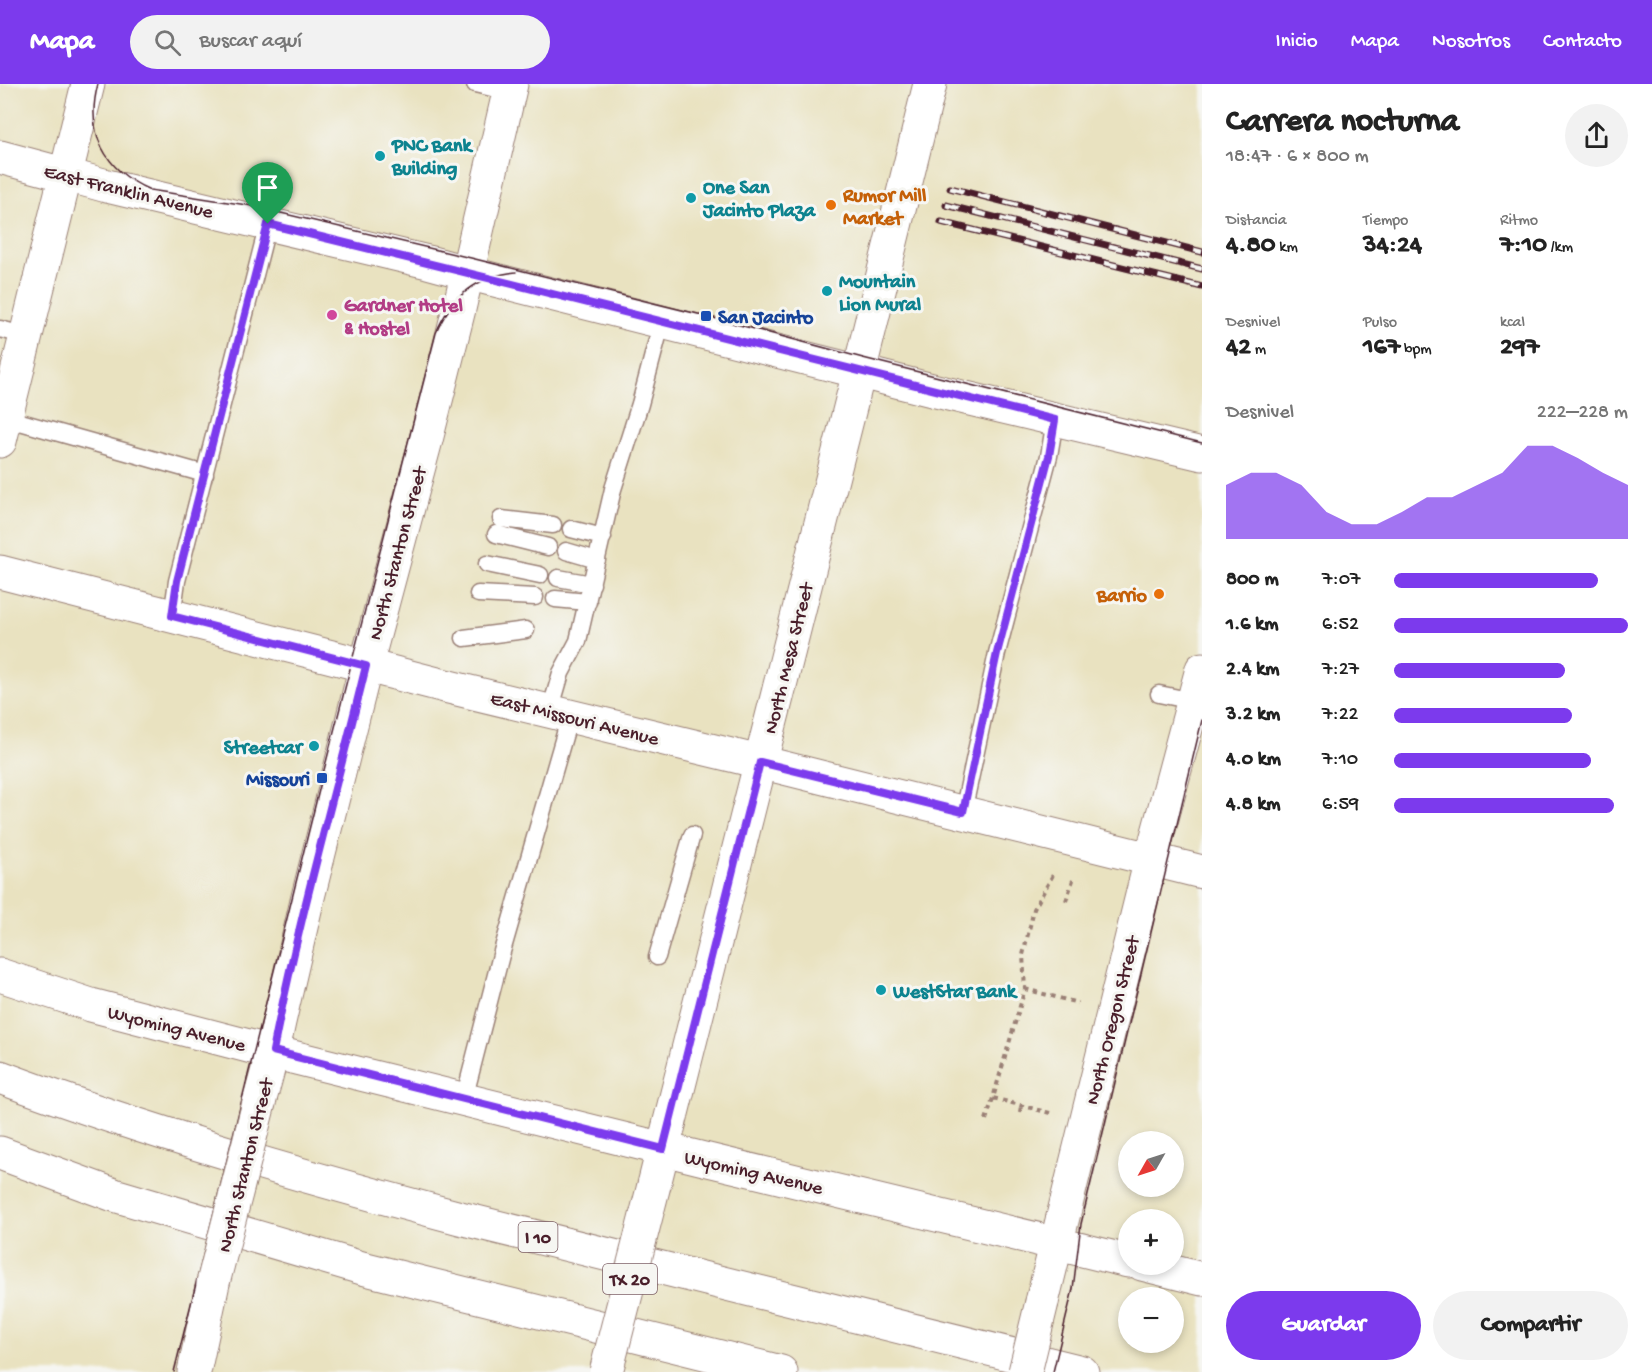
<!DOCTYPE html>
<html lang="es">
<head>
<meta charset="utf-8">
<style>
	body { margin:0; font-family:"Gochi Hand",sans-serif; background:#f2f2f2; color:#222; height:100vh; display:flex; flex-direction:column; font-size:22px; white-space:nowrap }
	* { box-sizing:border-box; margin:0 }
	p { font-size:20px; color:#767676 }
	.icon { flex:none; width:33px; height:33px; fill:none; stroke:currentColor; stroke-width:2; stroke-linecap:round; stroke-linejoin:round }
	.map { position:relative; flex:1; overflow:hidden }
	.details { display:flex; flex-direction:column; background:#fff; width:450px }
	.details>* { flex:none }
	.needle { width:39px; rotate:231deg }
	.controls { position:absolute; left:1118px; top:1047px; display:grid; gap:12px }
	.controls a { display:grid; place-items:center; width:66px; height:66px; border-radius:50%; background:#fff; box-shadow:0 3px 9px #0003; font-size:30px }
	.pin { position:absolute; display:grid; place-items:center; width:51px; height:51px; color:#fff; margin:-62px -26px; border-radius:50% 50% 50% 0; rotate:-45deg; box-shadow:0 0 6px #0007 }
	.pin .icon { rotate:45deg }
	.round { display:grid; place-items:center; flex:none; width:63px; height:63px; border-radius:32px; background:#f2f2f2 }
	.summary { display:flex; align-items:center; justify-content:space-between; height:102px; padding:0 24px }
	h1 { font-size:33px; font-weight:700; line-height:45px }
	.stats { display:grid; grid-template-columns:repeat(3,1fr); gap:9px; height:102px; padding:6px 24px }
	.stats div { display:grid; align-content:center }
	.stats b { font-size:26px; font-weight:700 }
	.stats small { font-size:16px; font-weight:400 }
	.stats p { font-size:16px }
	.chart { height:168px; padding:12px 24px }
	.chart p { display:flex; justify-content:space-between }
	.chart svg { width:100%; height:108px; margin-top:6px; fill:#7c3aed; opacity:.7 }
	.action { display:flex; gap:12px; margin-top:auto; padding:12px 24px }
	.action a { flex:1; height:69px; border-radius:36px; background:#7c3aed; color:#fff; font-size:24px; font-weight:700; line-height:69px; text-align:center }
	.action a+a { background:#f2f2f2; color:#222 }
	ul { padding:0 24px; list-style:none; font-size:20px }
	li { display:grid; grid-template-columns:96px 72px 1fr; align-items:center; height:45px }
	li i { height:15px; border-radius:8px; background:#7c3aed }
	header { display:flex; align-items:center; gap:36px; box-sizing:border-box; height:84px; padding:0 30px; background:#7c3aed; color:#fff }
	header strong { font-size:28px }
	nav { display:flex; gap:33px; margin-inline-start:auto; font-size:21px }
	.search { width:420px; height:54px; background:#f2f2f2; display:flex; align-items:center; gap:15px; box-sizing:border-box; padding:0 21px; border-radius:33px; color:#767676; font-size:22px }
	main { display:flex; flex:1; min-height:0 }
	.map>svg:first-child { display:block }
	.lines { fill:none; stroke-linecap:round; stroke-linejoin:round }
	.service-casing { stroke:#9a8076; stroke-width:19 }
	.tertiary-casing { stroke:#9a8076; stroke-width:35 }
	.secondary-casing { stroke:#9a8076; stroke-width:35 }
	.primary-casing { stroke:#9a8076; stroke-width:35 }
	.motorway-casing { stroke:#9a8076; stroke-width:35 }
	.path { stroke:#9a8076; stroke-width:4; stroke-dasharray:4.5 4.5; stroke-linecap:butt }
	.service { stroke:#fff; stroke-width:16 }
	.tertiary { stroke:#fff; stroke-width:33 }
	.secondary { stroke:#fff; stroke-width:33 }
	.primary { stroke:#fff; stroke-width:33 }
	.motorway { stroke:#fff; stroke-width:33 }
	.tram { stroke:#4a1f2b; stroke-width:1.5 }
	.rail-casing { stroke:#4a1f2b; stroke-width:7 }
	.rail { stroke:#f6f6f2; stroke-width:4.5; stroke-dasharray:14; stroke-linecap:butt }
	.tertiary-bridge-casing { stroke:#9a8076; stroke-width:35; stroke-linecap:butt }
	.primary-bridge-casing { stroke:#9a8076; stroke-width:35; stroke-linecap:butt }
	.tertiary-bridge { stroke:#fff; stroke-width:33 }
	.primary-bridge { stroke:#fff; stroke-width:33 }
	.route-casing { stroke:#fff; stroke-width:12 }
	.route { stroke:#7c3aed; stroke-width:8 }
	.culture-dot { fill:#0f9aa8; stroke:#f6f6f2; stroke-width:2 }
	.food-dot { fill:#e8710a; stroke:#f6f6f2; stroke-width:2 }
	.hotel-dot { fill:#d1479c; stroke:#f6f6f2; stroke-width:2 }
	.transit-dot { fill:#1a4fb4; stroke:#f6f6f2; stroke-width:2 }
	.labels { text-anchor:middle; stroke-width:6; stroke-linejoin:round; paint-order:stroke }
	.shield { fill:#f6f6f2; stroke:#7e6067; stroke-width:1.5 }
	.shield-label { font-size:18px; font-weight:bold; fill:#4a1f2b }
	.culture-label { font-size:20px; font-weight:bold; fill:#0d838f; stroke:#f6f6f2; text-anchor:start }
	.street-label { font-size:20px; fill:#4a1f2b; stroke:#f6f6f2 }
	.food-label { font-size:20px; font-weight:bold; fill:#c56008; stroke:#f6f6f2; text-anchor:start }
	.hotel-label { font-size:20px; font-weight:bold; fill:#b23c85; stroke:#f6f6f2; text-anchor:start }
	.transit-label { font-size:20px; font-weight:bold; fill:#164399; stroke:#f6f6f2; text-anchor:start }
</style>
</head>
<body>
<header>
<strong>Mapa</strong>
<div class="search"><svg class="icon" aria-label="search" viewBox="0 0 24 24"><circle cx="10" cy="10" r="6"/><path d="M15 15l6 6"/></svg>Buscar aquí</div>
<nav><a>Inicio</a><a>Mapa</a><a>Nosotros</a><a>Contacto</a></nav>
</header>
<main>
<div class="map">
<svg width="1202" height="1288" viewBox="0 0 1202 1288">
	<rect width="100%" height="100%" fill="#f6f6f2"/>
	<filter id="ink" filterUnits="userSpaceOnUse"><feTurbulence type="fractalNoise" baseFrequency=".0167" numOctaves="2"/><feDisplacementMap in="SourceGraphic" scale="12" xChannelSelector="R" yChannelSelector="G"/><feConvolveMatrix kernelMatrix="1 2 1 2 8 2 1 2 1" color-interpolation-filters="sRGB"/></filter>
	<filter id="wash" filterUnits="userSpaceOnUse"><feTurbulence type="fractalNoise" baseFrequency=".008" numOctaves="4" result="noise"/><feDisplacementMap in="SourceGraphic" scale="24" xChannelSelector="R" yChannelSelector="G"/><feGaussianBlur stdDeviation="1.35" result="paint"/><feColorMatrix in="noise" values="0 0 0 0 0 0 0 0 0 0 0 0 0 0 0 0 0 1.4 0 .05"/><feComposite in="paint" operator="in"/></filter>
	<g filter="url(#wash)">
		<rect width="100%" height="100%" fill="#e9e2c0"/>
	</g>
	<g filter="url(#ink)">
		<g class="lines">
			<defs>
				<path id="service" d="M475,0l34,8
					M0,245l27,7
					M6,334l199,56
					M501,435l52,6
					M571,445l32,8
					M496,450l52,13
					M566,467l31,9
					M487,480l53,11
					M558,494l34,6
					M478,510l57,3
					M555,515l33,3
					M172,532l5,-35 91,-357
					M464,554l62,-8
					M1159,610l34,7
					M550,627l11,-38 17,-32 35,-152 27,-85 22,-83
					M963,728l34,-159 52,-197 6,-36
					M657,873l35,-122
					M464,1015l37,-144 69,-239"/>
				<path id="tertiary" d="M67,91l40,11 321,76 59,16 449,113 266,63
					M859,288l71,-288
					M760,678l442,110
					M259,1019l14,-52 6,-29 28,-121 59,-236 60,-225 33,-131 52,-225
					M1042,1218l109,-443 51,-190
					M194,1288l19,-89"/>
				<path id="secondary" d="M0,73l67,18
					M0,357l88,-357
					M0,488l449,115 311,75
					M0,891l91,30 165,43 448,111 424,102
					M663,1065l196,-777
					M1142,1180l60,15"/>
				<path id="primary" d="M654,1101l9,-36"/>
				<path id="motorway" d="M0,993c150,56 305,100 460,141l622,154
					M0,1069l114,42 248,73 419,104"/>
			</defs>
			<use href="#service" class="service-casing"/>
			<use href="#tertiary" class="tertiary-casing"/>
			<use href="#secondary" class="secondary-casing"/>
			<use href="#primary" class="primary-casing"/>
			<use href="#motorway" class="motorway-casing"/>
			<path class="path" d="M1066,817l7,-21
				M1025,905l53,14
				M1020,1028l1,-6
				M1050,1029l-57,-15 32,-109 -2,-34 11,-46 20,-36
				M986,1036l7,-22"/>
			<use href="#service" class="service"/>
			<use href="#tertiary" class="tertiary"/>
			<use href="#secondary" class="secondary"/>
			<use href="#primary" class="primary"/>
			<use href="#motorway" class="motorway"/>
			<path class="tram" d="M98,0c-13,48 6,86 52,106l97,15 224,53 235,58 157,42 339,85
				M174,1288l148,-594 114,-445c15,-36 40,-57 80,-61
				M1053,1288l20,-83 8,-65 121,-504"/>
			<defs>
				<path id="rail" d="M950,104l252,64
					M946,121l256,64
					M941,138l261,65"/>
			</defs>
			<use href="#rail" class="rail-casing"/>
			<use href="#rail" class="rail"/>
			<defs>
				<path id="tertiary-bridge" d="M213,1199l46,-180
					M1025,1288l17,-70"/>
				<path id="primary-bridge" d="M606,1288l48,-187"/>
			</defs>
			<use href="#tertiary-bridge" class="tertiary-bridge-casing"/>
			<use href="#primary-bridge" class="primary-bridge-casing"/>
			<use href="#tertiary-bridge" class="tertiary-bridge"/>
			<use href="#primary-bridge" class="primary-bridge"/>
		</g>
	</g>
	<g class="lines" filter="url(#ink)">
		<defs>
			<path id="route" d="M268,140c263,63 525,132 787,196l-6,36 -52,197 -34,159 -203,-50 -97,387 -390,-98c25,-130 62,-257 93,-385l-194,-50 5,-35z"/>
		</defs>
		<use href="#route" class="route-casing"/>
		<use href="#route" class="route"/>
	</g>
	<g class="culture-dot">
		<circle cx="380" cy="72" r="6"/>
		<circle cx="691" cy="114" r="6"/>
		<circle cx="827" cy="207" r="6"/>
		<circle cx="314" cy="662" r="6"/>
		<circle cx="881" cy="906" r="6"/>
	</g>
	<g class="food-dot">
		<circle cx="831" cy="121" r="6"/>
		<circle cx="1159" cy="510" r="6"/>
	</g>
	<circle class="hotel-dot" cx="332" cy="231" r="6"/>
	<g class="transit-dot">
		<rect x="700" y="226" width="12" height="12" rx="3"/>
		<rect x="316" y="688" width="12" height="12" rx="3"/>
	</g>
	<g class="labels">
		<g class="shield">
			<rect x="518.5" y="1138" width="39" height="30" rx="4.5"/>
			<rect x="603" y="1180" width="54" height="30" rx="4.5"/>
		</g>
		<g class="shield-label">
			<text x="538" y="1159">I 10</text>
			<text x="630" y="1201">TX 20</text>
		</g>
		<g class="culture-label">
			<text x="392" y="67">PNC Bank<tspan x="392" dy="23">Building</tspan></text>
			<text x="703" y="109">One San<tspan x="703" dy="23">Jacinto Plaza</tspan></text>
			<text x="839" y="203">Mountain<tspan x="839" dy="23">Lion Mural</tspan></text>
			<text x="302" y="669" text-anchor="end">Streetcar</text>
			<text x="893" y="913">WestStar Bank</text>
		</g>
		<g class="street-label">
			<text transform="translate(129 106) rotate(14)" y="7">East Franklin Avenue</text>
			<text transform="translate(396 469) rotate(-75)" y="7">North Stanton Street</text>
			<text transform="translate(787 574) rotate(-76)" y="7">North Mesa Street</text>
			<text transform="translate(575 633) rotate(14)" y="7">East Missouri Avenue</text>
			<text transform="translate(1111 936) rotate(-76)" y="7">North Oregon Street</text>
			<text transform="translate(177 943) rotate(14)" y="7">Wyoming Avenue</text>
			<text transform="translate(244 1081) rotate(-76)" y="7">North Stanton Street</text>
			<text transform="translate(754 1087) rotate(13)" y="7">Wyoming Avenue</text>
		</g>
		<g class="food-label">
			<text x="843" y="117">Rumor Mill<tspan x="843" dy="23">Market</tspan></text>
			<text x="1147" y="517" text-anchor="end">Barrio</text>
		</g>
		<g class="hotel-label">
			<text x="344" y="227">Gardner Hotel<tspan x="344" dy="23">&amp; Hostel</tspan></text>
		</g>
		<g class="transit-label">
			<text x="718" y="239">San Jacinto</text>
			<text x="310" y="701" text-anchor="end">Missouri</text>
		</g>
	</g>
</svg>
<div class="controls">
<a><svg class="needle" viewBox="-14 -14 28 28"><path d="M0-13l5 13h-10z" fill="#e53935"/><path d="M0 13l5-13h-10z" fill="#767676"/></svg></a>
<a>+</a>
<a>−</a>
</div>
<div class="pin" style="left:268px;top:140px;background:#1e9e55"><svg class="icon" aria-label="arrive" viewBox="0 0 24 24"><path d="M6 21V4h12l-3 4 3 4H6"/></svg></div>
</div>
<section class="details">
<div class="summary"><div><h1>Carrera nocturna</h1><p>18:47 · 6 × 800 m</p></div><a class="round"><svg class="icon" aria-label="share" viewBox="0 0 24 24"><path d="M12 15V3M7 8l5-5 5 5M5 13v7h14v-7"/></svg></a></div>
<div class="stats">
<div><p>Distancia</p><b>4.80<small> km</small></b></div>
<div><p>Tiempo</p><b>34:24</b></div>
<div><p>Ritmo</p><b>7:10<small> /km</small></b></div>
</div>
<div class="stats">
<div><p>Desnivel</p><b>42<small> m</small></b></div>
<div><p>Pulso</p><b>167<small> bpm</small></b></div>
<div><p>kcal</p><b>297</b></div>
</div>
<div class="chart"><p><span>Desnivel</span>222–228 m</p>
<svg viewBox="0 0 160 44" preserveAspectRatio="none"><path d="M0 44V22L10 17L20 17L30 22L40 33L50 38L60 38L70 33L80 27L90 27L100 22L110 17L120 6L130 6L140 11L150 17L160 22V44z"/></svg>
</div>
<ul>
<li><b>800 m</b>7:07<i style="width:87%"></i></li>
<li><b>1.6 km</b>6:52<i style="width:100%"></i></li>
<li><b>2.4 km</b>7:27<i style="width:73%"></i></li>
<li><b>3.2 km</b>7:22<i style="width:76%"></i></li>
<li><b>4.0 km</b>7:10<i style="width:84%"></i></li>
<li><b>4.8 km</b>6:59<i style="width:94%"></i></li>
</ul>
<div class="action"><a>Guardar</a><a>Compartir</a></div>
</section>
</main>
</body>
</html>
